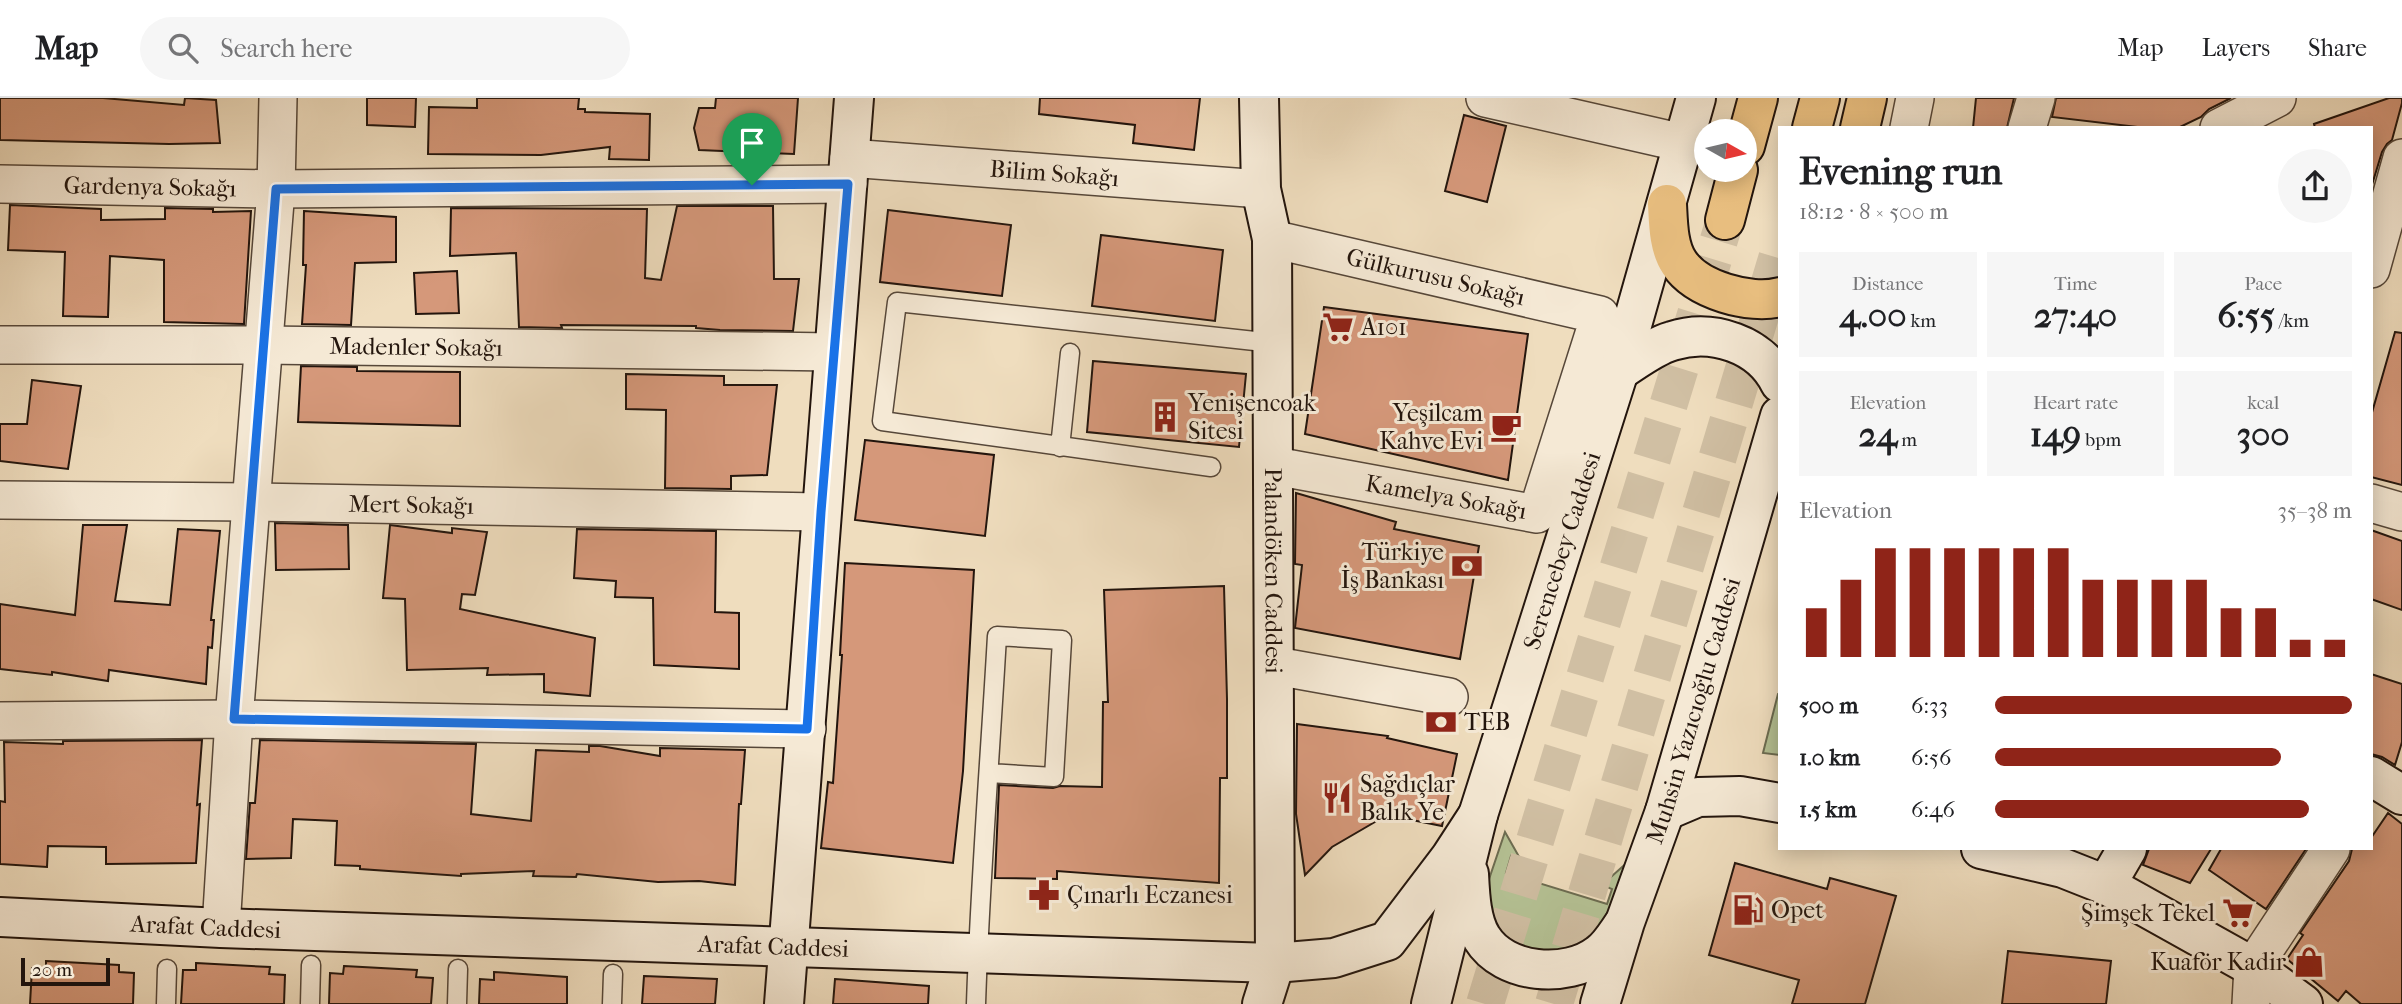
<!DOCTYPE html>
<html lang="en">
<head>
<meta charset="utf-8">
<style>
	body { margin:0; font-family:"IM FELL French Canon",serif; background:#f6f6f6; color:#202124; height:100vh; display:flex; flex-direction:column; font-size:26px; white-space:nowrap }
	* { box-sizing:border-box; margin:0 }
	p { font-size:23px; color:#757577 }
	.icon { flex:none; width:38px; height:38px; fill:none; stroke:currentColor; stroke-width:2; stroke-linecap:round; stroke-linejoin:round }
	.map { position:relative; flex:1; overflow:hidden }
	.drawer { position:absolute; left:1778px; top:28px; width:595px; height:724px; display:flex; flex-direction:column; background:#fff; border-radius:0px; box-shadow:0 4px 18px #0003 }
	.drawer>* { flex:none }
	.needle { width:46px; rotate:98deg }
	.fabs { position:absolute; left:1694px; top:21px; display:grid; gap:14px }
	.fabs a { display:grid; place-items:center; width:63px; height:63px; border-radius:50%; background:#fff; box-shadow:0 4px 18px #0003; font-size:35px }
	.scale { position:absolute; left:21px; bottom:18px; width:89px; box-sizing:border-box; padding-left:7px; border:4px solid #23150d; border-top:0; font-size:19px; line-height:24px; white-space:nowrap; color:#23150d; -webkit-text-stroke:5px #f5e9d5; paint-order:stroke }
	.pin { position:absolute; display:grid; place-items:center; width:60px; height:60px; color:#fff; margin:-72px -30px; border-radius:50% 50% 50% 0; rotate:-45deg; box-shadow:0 0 7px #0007 }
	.pin .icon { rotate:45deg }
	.round { display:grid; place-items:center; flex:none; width:74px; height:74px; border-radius:37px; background:#f6f6f6 }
	.overview { display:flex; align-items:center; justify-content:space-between; height:119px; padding:0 21px }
	h1 { font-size:38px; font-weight:700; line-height:52px }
	.stats { display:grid; grid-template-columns:repeat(3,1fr); gap:10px; height:119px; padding:7px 21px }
	.stats div { display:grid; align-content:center; border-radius:0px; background:#f6f6f6; text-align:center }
	.stats b { font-size:35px; font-weight:700 }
	.stats small { font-size:19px; font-weight:400 }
	.stats p { font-size:19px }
	.chart { height:196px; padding:14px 21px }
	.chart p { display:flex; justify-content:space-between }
	.chart svg { width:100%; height:126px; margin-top:7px; stroke:#8f2418; stroke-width:6 }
	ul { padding:0 21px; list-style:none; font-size:23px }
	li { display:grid; grid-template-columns:112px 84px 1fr; align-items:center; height:52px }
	li i { height:18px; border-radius:9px; background:#8f2418 }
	header { display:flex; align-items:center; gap:42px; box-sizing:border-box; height:98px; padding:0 35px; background:#fff; border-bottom:2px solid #e0e0e0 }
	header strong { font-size:33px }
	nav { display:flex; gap:38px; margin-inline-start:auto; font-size:24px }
	.search { width:490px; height:63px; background:#f6f6f6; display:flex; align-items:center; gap:18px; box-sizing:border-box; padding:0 24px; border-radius:38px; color:#757577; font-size:26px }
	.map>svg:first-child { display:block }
	.green { fill:#b5c295; stroke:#6c6c51; stroke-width:2 }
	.building { fill:#d5987a; stroke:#23150d; stroke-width:2 }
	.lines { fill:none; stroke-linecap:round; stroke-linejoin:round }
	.highway-tunnel { stroke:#d0bfa3; stroke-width:38; stroke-dasharray:38 19; stroke-linecap:butt }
	.lane-casing { stroke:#564739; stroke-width:21 }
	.street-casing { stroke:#564739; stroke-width:40 }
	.secondary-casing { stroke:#23150d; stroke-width:42 }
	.highway-casing { stroke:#23150d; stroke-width:42 }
	.lane { stroke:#f5e9d5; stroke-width:18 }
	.street { stroke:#f5e9d5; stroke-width:37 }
	.secondary { stroke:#f5e9d5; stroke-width:38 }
	.highway { stroke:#e8be7f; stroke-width:38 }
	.route-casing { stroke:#fff; stroke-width:14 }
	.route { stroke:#1a73e8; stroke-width:9 }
	.labels { text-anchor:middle; stroke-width:6; stroke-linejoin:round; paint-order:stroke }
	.street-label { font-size:24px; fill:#23150d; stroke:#f5e9d5 }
	.poi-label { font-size:24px; fill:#23150d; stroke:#f5e9d5; text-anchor:start }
</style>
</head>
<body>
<header>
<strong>Map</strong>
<div class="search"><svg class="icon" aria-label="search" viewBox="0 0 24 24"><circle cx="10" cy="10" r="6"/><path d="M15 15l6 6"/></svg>Search here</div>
<nav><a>Map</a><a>Layers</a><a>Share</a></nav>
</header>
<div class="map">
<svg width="2402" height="906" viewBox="0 0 2402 906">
	<rect width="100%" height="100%" fill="#efddbe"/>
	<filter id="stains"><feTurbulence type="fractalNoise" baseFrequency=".00286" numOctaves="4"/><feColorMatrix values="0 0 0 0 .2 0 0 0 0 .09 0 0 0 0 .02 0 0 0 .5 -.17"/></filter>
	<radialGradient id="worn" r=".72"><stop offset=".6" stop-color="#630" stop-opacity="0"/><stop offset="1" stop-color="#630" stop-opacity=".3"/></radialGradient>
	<path class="green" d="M1780,595v62l-17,-2 15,-59z
		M1505,734l17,30 -11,-6 -5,17 101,31 5,-15 -10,-4 29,-26 -20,67 -52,33 -38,-11 -25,-19 -12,-35z"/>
	<path class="building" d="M0,0h103l81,7 1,-7 31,2 4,43 -51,1 -169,-4z
		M367,0h49l-1,29 -48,-2z
		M477,0h102l-1,11h7v3l65,2 -1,46 -40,-1 1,-12 -69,8 -113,-1 1,-47 48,1z
		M716,0h82l-4,56 -95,-4 -5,-22 5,-20h16z
		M1040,0h160l-6,52 -61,-7 2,-18 -96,-11z
		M1976,0h38l-7,30h-34z
		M2056,0h175l-22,11 -8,8 -23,11h-32l-94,-11z
		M2389,0h13v5l-10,37 -5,4 -5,8 -11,36v-60h-56l-1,-4z
		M1464,17l42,11 -19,76 -42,-11z
		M10,107l91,4v11l64,-1v-11l48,1v3l38,-1 -7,113 -80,-2v-62l-54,-4 -2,61 -45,-1 2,-64 -57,-2z
		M677,108h96l1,73h25l-6,52 -73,-1 -24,-2v-2l-135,-1 1,3 -43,-1 -3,-74 -66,3 1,-48 196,1 -2,69 16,2z
		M888,112l123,15 -9,71 -122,-14z
		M304,113l92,6v45l-41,1 -4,62 -49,-1 4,-59h-3z
		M1101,137l122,15 -8,71 -123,-15z
		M457,173l2,42 -43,1 -2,-41z
		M1324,209l204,27 -20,146 -203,-46z
		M2395,234l7,1v152l-31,-8v-61z
		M1093,263l153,13 -7,73 -152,-15z
		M301,268l56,1v4l103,1v54l-162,-4z
		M626,276l98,2v9h53l-10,90 -36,1v13l-66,-1 1,-78 -40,-1z
		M32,282l49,6 -13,83 -68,-8v-37h27z
		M865,342l129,15 -9,81 -130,-16z
		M1296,395l100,29 -2,7 85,17 -19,113 -165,-31 7,-63 -7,-1z
		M275,425l73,2 1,44 -73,1z
		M83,427h44l-12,76 55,4 8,-76 42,2 -9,89h3l-2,28 -4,-1 -2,37 -97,-14 -1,11 -56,-9v3l-52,-6v-65l75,11z
		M390,427l62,8v-5l35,4 -12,63 -13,-1 -2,15 135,29 -5,58 -46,-4v-18l-57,1 1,-7 -81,2 -2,-71 -22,-1z
		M577,431l139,2 -1,81 24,1v56l-85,-4 -1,-67 -38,-1 1,-16 -42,-3z
		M2371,432l31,11v69l-31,-11z
		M845,465l129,7 -11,201 -10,92 -132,-15 7,-66 5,1 9,-128h-2z
		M1224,488l3,113v79h-7l-1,105 -162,-12v8l-62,-1 4,-93 54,3 7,-2 42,1 1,-85h5l-4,-112z
		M2371,576l31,10v58l-7,23 -13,-8 -11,-3z
		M1297,626l91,12 -1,2 70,16 -15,72 -55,-11 -55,32 -27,28 -9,-61z
		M202,642l-5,65 3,-1 -4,59 -90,1v-17l-58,-1 -1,21 -47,-3v-63l5,1 -1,-60 59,2v-3z
		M260,642l216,4 -5,70 60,7 5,-71 53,2v-6h11l60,10v-8l85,2 -4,54h-2l-4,81 -36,-4 -41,1 -81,-8 -1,3 -43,-1 1,-5 -73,3v2l-101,-7v-3l-25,-1 2,-44 -44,-2 -2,39 -45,1 4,-56h5z
		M2388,715l14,11v180h-41l-15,-13 -8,10 -51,-42 16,-24 -3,-2 49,-72 3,-12h19v-11z
		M2149,751h62l-21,34 -47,-18z
		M2221,751h85l-40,60 -57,-39z
		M1735,765l92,26 3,-11 66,18 -31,108h-73l7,-24 -90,-25z
		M2008,853l103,10 -5,43h-104z
		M46,863l73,4v7l15,1 -1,31h-103l2,-36h14z
		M196,865l74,4 -1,7 16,1 -1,29h-103l2,-34h13z
		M344,868l73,4 -1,7 17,1 -2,26h-102l1,-31 13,1z
		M494,874l73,5v27h-88l1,-25 14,1z
		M644,878l73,3 -2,25h-73z
		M835,881l94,7 -1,18h-95z"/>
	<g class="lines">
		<path class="highway-tunnel" d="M1485,906l240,-784
			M1554,906l226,-755"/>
		<defs>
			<path id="lane" d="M1060,349l10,-94
				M1211,369l-329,-46 15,-119 376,41
				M166,906l1,-35
				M310,906l1,-39
				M457,906l1,-35
				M612,906l1,-30
				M976,906c4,-123 14,-246 21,-368l65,4 -8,137 -65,-4"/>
			<g id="street">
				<path d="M1485,0l198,45"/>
				<path d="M1909,30l6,-30"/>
				<path d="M2027,30l9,-30"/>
				<path d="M2219,30l58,-30"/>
				<path id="s1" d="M849,60l412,31"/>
				<path id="s2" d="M0,86l276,5 572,-5"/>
				<path id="s3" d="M1272,141l328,76 -63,199 -262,-48"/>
				<path d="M2371,171l31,-111"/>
				<path id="s4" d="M0,247h262l572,7"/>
				<path id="s5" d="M0,402l252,2 569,10"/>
				<path d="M2371,405l31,9"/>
				<path d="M1276,568l173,31"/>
				<path d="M0,623l234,-2 573,10"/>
				<path d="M221,830l13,-209 42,-530 2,-91"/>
				<path d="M2251,906l2,-37 78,-118"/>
			</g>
			<g id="secondary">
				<path id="s6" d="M1259,0l2,91 11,50 3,724 -13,41"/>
				<path d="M1619,273c16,-10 35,-25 53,-30 40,-13 89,3 108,42"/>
				<path d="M2371,678l31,19"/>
				<path d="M1665,713l33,-14 42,-1 40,7"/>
				<path d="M1981,751l82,19 43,17 147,82 50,37"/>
				<path d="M1469,776c1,20 2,47 13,64 22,36 85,41 117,16 10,-7 17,-19 24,-29"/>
				<path d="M2106,787l21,-36"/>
				<path id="s7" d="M0,819l221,11 1054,35 59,-5 53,-17 63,-83 28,-43"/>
				<path d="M784,906l70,-906"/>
				<path id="s8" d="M1431,906l47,-189 141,-444 77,-273"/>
				<path id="s9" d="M1600,906l25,-82 40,-111 115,-395"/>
			</g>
			<path id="highway" d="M1812,30l8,-30
				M1860,30l7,-30
				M1745,48l13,-48
				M1667,106c1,19 1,43 12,59 18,27 71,42 101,34
				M1725,122l13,-50"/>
		</defs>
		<use href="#lane" class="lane-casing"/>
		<use href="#street" class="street-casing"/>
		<use href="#secondary" class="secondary-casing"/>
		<use href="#highway" class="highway-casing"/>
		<use href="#lane" class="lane"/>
		<use href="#street" class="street"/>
		<use href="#secondary" class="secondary"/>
		<use href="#highway" class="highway"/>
	</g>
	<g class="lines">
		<defs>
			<path id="route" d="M848,86l-27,328 -14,217 -573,-10 42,-530z"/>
		</defs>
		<use href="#route" class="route-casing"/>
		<use href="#route" class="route"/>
	</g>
	<defs>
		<symbol id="supermarket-bare" viewBox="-9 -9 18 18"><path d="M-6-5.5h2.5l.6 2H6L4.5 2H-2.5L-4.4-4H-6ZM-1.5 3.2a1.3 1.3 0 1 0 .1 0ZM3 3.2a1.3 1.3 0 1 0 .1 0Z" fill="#8f2418" stroke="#f5e9d5" stroke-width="2.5" paint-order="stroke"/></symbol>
		<symbol id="building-bare" viewBox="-9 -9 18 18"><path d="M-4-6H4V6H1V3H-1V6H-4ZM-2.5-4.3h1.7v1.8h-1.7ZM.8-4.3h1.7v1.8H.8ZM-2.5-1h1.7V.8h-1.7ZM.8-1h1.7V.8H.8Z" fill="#8f2418" stroke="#f5e9d5" stroke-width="2.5" paint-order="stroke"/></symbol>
		<symbol id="cafe-bare" viewBox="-9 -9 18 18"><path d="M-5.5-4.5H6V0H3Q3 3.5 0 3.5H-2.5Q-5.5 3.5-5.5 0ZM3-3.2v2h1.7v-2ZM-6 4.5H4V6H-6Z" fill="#8f2418" stroke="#f5e9d5" stroke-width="2.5" paint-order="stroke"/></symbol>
		<symbol id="bank-bare" viewBox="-9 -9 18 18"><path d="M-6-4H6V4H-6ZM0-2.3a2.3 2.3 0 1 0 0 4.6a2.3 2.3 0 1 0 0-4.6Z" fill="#8f2418" stroke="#f5e9d5" stroke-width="2.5" paint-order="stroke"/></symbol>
		<symbol id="restaurant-bare" viewBox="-9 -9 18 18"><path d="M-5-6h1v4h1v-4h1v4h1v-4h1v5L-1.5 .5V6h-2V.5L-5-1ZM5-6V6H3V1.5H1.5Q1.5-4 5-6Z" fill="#8f2418" stroke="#f5e9d5" stroke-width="2.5" paint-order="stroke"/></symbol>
		<symbol id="pharmacy-bare" viewBox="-9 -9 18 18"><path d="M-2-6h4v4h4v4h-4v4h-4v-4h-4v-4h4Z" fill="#8f2418" stroke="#f5e9d5" stroke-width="2.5" paint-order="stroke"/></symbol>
		<symbol id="fuel-bare" viewBox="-9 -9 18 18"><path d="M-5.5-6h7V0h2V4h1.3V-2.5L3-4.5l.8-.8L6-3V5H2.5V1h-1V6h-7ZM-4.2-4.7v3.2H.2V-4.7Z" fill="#8f2418" stroke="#f5e9d5" stroke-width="2.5" paint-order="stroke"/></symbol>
		<symbol id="shop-bare" viewBox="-9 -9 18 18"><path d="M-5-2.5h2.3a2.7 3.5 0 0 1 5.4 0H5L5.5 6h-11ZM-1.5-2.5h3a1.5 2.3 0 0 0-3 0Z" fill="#8f2418" stroke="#f5e9d5" stroke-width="2.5" paint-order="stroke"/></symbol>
	</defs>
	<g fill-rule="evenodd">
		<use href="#supermarket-bare" x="1316" y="207" width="44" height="44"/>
		<use href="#building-bare" x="1143" y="297" width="44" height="44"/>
		<use href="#cafe-bare" x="1484" y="307" width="44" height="44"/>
		<use href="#bank-bare" x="1445" y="446" width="44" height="44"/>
		<use href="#bank-bare" x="1419" y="602" width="44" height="44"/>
		<use href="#restaurant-bare" x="1315" y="678" width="44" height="44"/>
		<use href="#pharmacy-bare" x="1022" y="775" width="44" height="44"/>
		<use href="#fuel-bare" x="1726" y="790" width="44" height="44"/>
		<use href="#supermarket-bare" x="2216" y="793" width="44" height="44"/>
		<use href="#shop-bare" x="2287" y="842" width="44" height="44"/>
	</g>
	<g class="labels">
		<g class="street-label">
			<text dy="8" stroke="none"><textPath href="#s1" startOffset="206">Bilim Sokağı</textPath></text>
			<text dy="8" stroke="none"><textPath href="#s2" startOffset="150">Gardenya Sokağı</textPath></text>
			<text dy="8" stroke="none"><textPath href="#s3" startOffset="168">Gülkurusu Sokağı</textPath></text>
			<text dy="8" stroke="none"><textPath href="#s4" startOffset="416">Madenler Sokağı</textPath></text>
			<text transform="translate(1446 399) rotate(10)" y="8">Kamelya Sokağı</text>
			<text dy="8" stroke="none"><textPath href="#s5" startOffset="411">Mert Sokağı</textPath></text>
			<text dy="8" stroke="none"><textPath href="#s8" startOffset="472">Serencebey Caddesi</textPath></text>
			<text dy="8" stroke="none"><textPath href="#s6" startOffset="474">Palandöken Caddesi</textPath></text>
			<text dy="8" stroke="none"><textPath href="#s9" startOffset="308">Muhsin Yazıcıoğlu Caddesi</textPath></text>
			<text dy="8" stroke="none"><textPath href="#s7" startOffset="206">Arafat Caddesi</textPath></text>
			<text dy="8" stroke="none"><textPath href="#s7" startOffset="774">Arafat Caddesi</textPath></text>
		</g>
		<g class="poi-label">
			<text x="1361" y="237">A101</text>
			<text x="1188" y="313">Yenişencoak<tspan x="1188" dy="28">Sitesi</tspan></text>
			<text x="1483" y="323" text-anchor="end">Yeşilcam<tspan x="1483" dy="28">Kahve Evi</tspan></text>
			<text x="1444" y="462" text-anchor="end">Türkiye<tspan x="1444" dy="28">İş Bankası</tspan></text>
			<text x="1464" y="632">TEB</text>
			<text x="1360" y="694">Sağdıçlar<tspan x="1360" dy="28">Balık Ye</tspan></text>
			<text x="1067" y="805">Çınarlı Eczanesi</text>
			<text x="1771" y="820">Opet</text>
			<text x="2215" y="823" text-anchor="end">Şimşek Tekel</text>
			<text x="2286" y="872" text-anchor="end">Kuaför Kadir</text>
		</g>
	</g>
	<rect width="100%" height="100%" filter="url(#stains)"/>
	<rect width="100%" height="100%" fill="url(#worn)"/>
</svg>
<div class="fabs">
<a><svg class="needle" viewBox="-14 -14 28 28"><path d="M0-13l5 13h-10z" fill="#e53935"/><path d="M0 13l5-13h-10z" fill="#757577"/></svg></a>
</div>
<div class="scale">20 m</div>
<div class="pin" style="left:752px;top:87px;background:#1e9e55"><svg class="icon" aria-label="arrive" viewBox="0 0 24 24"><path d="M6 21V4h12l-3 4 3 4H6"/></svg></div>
<section class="drawer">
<div class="overview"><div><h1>Evening run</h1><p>18:12 · 8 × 500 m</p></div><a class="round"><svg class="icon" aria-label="share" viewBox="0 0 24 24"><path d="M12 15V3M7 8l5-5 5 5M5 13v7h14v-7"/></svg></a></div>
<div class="stats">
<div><p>Distance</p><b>4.00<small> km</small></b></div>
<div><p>Time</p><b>27:40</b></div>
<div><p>Pace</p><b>6:55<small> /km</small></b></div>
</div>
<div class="stats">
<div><p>Elevation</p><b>24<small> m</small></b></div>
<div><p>Heart rate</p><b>149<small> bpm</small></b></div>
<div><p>kcal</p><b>300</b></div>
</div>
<div class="chart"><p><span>Elevation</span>35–38 m</p>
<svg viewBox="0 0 160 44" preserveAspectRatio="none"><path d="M5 44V27M15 44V17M25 44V6M35 44V6M45 44V6M55 44V6M65 44V6M75 44V6M85 44V17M95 44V17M105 44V17M115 44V17M125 44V27M135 44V27M145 44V38M155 44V38"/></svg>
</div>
<ul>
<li><b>500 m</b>6:33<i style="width:100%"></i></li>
<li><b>1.0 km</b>6:56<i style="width:80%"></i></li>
<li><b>1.5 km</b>6:46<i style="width:88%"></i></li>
</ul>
</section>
</div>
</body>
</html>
